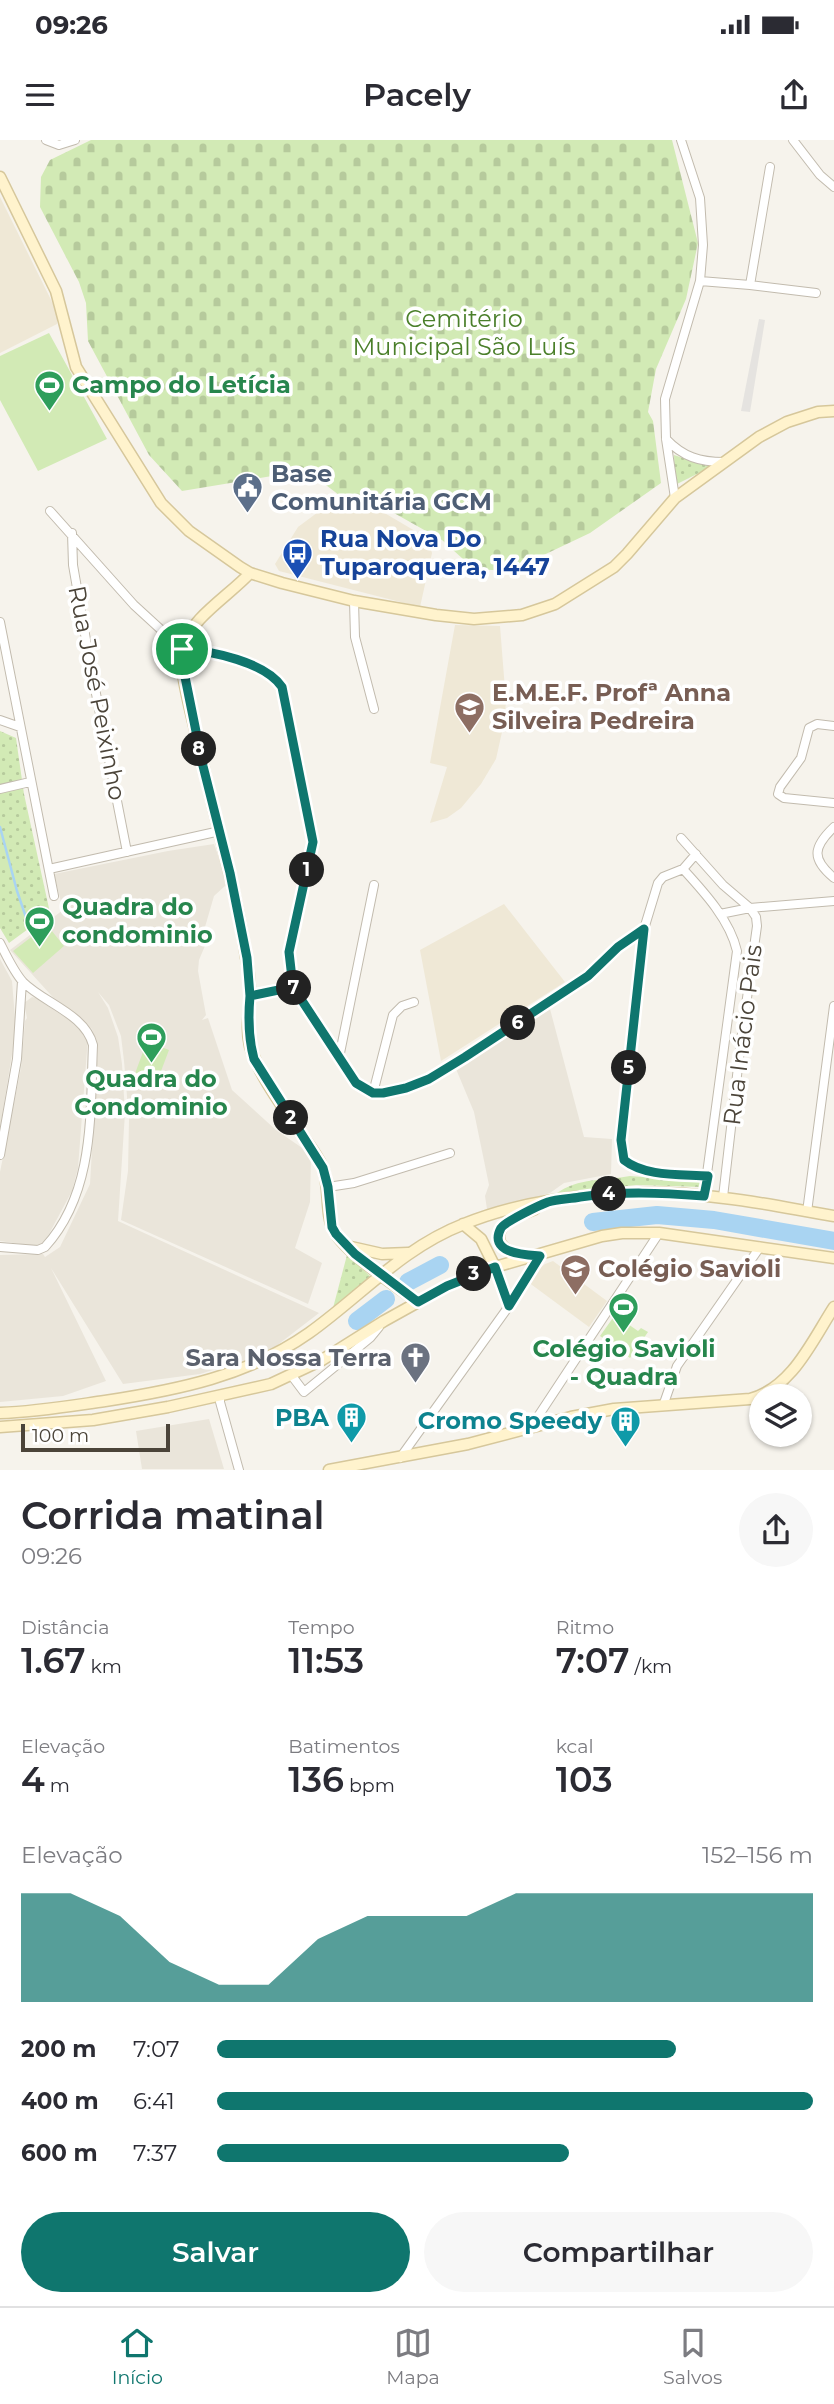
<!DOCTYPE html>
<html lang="pt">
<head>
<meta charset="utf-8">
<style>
	body { margin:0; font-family:Montserrat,sans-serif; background:#f7f7f7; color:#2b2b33; height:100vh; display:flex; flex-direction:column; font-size:26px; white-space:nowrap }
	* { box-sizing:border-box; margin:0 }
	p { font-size:23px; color:#7c7c81 }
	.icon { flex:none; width:38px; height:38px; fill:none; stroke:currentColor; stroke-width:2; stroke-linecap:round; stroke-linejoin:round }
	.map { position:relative; height:1330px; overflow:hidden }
	.sheet { display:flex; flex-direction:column; background:#fff; flex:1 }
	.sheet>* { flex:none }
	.tools { position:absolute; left:749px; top:1244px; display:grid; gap:14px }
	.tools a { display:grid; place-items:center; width:63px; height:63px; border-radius:50%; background:#fff; box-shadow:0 2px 5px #0004; font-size:35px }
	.scale { position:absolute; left:21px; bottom:18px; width:149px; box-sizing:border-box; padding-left:7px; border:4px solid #4b4439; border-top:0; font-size:19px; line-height:24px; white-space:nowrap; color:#4b4439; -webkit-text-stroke:5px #fff; paint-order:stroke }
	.pin { position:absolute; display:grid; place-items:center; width:60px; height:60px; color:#fff; margin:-30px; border:4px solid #fff; border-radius:50%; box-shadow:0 2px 7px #0007 }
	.km { position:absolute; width:35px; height:35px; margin:-18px; border-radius:50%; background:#222; color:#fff; font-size:19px; line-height:35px; text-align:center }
	.round { display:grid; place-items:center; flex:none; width:74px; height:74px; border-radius:37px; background:#f7f7f7 }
	.overview { display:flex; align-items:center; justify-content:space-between; height:119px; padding:0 21px }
	h1 { font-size:38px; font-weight:600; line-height:52px }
	.stats { display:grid; grid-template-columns:repeat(3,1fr); gap:10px; height:119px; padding:7px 21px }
	.stats div { display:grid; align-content:center }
	.stats b { font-size:35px; font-weight:600 }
	.stats small { font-size:19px; font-weight:400 }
	.stats p { font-size:19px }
	.chart { height:196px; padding:14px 21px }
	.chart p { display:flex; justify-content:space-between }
	.chart svg { width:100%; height:126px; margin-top:7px; fill:#0f766e; opacity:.7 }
	.primary-button { display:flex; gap:14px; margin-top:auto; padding:14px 21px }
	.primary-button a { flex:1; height:80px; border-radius:42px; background:#0f766e; color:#fff; font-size:28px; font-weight:600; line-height:80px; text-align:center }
	.primary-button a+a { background:#f7f7f7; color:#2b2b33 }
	ul { padding:0 21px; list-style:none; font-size:23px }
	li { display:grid; grid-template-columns:112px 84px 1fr; align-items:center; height:52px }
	li i { height:18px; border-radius:9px; background:#0f766e }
	.status { display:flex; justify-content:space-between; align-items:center; height:49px; padding:0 35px; background:#fff; direction:ltr }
	.status svg { height:19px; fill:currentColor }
	header { display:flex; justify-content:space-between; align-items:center; height:91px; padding:0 21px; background:#fff; font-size:32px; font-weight:600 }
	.dock { display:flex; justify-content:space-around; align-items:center; height:98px; border-top:2px solid #e1e1e2; background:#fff; font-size:19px; color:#7c7c81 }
	.dock a { display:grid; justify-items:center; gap:4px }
	.dock .current { color:#0f766e }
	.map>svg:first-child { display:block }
	.residential { fill:#eae5da }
	.education { fill:#efe8d6 }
	.green { fill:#d2eab5 }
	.cemetery { fill:url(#cemetery-stones) }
	.park { fill:url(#park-dots) }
	.parking { fill:#e5e3e0 }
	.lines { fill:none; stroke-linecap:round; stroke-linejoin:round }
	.stream { stroke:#a9d4f2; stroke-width:2.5 }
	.river { stroke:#a9d4f2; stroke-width:18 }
	.street-casing { stroke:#c2bbae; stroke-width:10 }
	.secondary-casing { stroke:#d6c79b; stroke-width:13 }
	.street { stroke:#fff; stroke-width:8 }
	.secondary { stroke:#fff3cd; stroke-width:10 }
	.route-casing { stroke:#fff; stroke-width:14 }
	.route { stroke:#0f766e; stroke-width:9 }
	.labels { text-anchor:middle; stroke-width:7; stroke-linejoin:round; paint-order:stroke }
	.park-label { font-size:24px; fill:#4a7f2a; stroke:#fff }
	.leisure-label { font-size:24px; font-weight:bold; fill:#27864d; stroke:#fff; text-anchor:start }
	.service-label { font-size:24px; font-weight:bold; fill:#4e5e75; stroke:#fff; text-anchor:start }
	.transit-label { font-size:24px; font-weight:bold; fill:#164399; stroke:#fff; text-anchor:start }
	.street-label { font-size:24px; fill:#4b4439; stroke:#fff }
	.education-label { font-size:24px; font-weight:bold; fill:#785e54; stroke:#fff; text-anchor:start }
	.worship-label { font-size:24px; font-weight:bold; fill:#5b616d; stroke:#fff; text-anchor:end }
	.culture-label { font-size:24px; font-weight:bold; fill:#0d838f; stroke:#fff; text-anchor:end }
</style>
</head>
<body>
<div class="status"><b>09:26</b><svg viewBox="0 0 49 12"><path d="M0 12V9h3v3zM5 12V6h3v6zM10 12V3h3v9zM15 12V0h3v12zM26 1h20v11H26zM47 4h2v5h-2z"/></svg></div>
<header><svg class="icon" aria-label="menu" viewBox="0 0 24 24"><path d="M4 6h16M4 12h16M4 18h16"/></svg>Pacely<svg class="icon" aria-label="share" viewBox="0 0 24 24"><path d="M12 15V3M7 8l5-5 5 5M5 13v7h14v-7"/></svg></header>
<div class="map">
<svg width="834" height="1330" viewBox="0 0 834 1330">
	<defs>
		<pattern id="cemetery-stones" width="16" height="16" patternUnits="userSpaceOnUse" patternTransform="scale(1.75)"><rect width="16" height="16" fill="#d2eab5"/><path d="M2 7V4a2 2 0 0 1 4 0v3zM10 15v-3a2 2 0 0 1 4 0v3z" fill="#b6ca9c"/></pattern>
		<pattern id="park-dots" width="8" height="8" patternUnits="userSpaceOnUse" patternTransform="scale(1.75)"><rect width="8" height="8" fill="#d2eab5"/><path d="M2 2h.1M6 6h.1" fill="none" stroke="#b6ca9c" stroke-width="1.8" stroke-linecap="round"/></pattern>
	</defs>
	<rect width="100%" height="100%" fill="#f6f3ec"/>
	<path class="residential" d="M214,704l11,31 1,10 -12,11 -9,31 2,14 -8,19 -1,11 8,44 -4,5 6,-2 24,72 44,40 35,24 -1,48 -15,46 27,15 -14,41 -187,-84 7,-49 1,-51 -5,-59 -3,-25 -12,-31 -11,-13 10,16 10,29 4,27 3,49 -7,108 201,92 -52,40 -67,21 -77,10 -72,-116 55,113 -43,15 -63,6v-147l43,-1 2,3 15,-10 30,-63 8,-138 -6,-17 -32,-24 -50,-55 53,-40 -9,-36 114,-23z
		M0,819l12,22 4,49 -16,98z
		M32,857l4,1 33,22 19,17 -10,131 -6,23 -30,56 -42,-6v-69l21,-104 4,-47 2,-3 -3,-15z
		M550,869l34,128 28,2 -1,35 -47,9 -14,10 -45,14 -18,2 -2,-13 4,-11 -15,-73 -18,-43z
		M209,1279l15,50h-82l-6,-38z"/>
	<path class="education" d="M0,57l57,115v12l-57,29z
		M337,358l39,10 51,30 5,15 -12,54 -141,-36 -4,-7 23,-37z
		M455,485l45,1 6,76 -2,21 -8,36 -15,25 -20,24 -14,10 -17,5 17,-56 -17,-4z
		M504,764l61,78 -124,79 -21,-111z
		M553,1121l54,40 -18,26 -61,-45 6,-9 11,-9z"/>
	<path class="green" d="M49,193l58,106 -69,32 -38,-71v-44z
		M47,785l17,21 -31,27 -20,-22z
		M147,901l22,9 -14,37 -22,-8z
		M615,1175l23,16 3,-3 7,4 -18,26 -30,-22z"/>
	<path class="cemetery" d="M91,0h581l26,103 -12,56 -30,70 -8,43 5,9 8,62 -71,50 -80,38 -36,-2 -32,-29 -64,-36 -39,-9 -25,-19 -16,-8 -20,7 -96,16 -33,-36 -61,-114 -2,-38 -7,-21 -39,-75 1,-30 9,-17z"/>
	<path class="park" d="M674,315l37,12 -36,18z
		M0,591l16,7 8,56 26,119 -41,30 -9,-15z
		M630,1036l74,6 -2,5 -66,-2 -80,9c22,-17 49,-13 74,-18z
		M347,1115l23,21 -37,32z"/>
	<path class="parking" d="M759,179l6,1 -15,92 -9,-1z"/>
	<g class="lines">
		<path class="stream" d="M0,687l17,64 14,41"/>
		<path class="river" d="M593,1082l64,-7 57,5 120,21
			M408,1142l32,-17
			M357,1181l29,-22"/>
		<defs>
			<path id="street" d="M46,0l13,5 16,-5
				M793,0l27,35 14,12
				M700,141l50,4 66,8
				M750,145l20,-118
				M666,299c17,18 34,23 58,23
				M675,358l-9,-59 -1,-40 35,-118 3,-36 -3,-47 -19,-58
				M50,371l84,94 48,44 32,4 52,18 9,6 8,10 30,155 -24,110 4,35
				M72,393l1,32 17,98 37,189
				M354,461l1,36 19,72
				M0,482l54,274
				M0,580l20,7
				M834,586l-17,-2 -8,4 -8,30 -21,29 -2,7 6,4 50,5
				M0,649l30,-7
				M834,687c-21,20 -23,32 0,51
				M681,698l42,47 27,23 6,9 1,9 -16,115 -18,156
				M696,714l-13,15 -20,8 -5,6 -14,46 -23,217 3,14c20,17 59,14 84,16
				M49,729l171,-38
				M683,729c21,23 47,51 54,82l-33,245
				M720,774l30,-6 84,-7
				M0,803c6,12 14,29 23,39 21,21 62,32 70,63 -3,69 2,147 -48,202l-7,3 -38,-3
				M250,856l43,-9 63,96 17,10h10l23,-5 23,-9 36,-22 123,-81 30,-29 26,-18
				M339,918l35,-173
				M373,953l20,-78 9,-9 12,-4
				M0,1015l17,-96 5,-78
				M328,1047l26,-4 96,-30
				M807,1072l27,-206
				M495,1127l14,39
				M292,1236l12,16 66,-54 9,-11
				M220,1255v7l19,68
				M663,1266l14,-40 83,-119
				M531,1287l128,-194
				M400,1318l109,-152 31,-50"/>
			<path id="secondary" d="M0,37l56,114 20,76 85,136 28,28 51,36 10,6 32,10 72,18 82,14 38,4 48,-4 33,-11 59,-37 13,-13 48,-56 84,-61 28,-15 31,-10 16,-1
				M250,433c-19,21 -60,46 -67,73 -6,22 12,80 17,104 14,69 36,137 46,207 3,13 4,28 4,42 -1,16 -4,31 0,47 9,29 30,57 47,82 9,13 20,26 26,40 7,19 2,47 11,63 12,22 62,55 84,71
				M463,1084l18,15 14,28
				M351,1107l31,7 26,-1
				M527,1115c-13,0 -35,-8 -26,-26 5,-10 25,-16 34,-20
				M0,1273c35,-1 70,-7 105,-12 72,-11 143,-25 204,-68 52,-37 93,-85 155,-109 76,-31 179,-37 260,-26 37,4 73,12 110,18
				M0,1287l93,-7 75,-13 103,-23 51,-24 62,-39 63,-35 48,-19 107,-31 20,-3h37l175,25
				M329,1330l139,-26 103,-27 43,-8 136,-10c42,-11 62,-58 84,-92"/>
		</defs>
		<use href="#street" class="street-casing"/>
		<use href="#secondary" class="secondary-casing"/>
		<use href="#street" class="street"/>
		<use href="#secondary" class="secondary"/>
	</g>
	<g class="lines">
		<defs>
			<path id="route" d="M182,509c30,2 83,13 100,38l31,155 -24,110 4,35 -43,9c-2,22 -2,41 4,63l69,109 5,19 4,40 4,7 19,20 63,48 29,-16 48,-19 14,39 31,-50c-13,-1 -53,-2 -39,-28 5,-7 39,-23 47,-26 10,-3 22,-3 32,-5 42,-6 82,-4 124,-1l4,-20c-26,-2 -63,1 -84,-16l-3,-20 23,-211 -26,18 -30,29 -123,81 -36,22 -23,9 -23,5h-10l-17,-10 -63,-96 -43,9 -3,-38 -17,-85 -27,-107 -20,-99 -1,-18"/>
		</defs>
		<use href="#route" class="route-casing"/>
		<use href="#route" class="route"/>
	</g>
	<defs>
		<symbol id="stadium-pin" viewBox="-11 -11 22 30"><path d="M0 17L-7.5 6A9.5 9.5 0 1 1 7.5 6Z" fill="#2e9e5b" stroke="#fff"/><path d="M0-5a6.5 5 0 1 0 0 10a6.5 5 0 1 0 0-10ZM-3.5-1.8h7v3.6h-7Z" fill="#fff"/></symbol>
		<symbol id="civic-pin" viewBox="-11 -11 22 30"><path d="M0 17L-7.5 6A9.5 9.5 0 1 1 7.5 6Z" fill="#5c6f8a" stroke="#fff"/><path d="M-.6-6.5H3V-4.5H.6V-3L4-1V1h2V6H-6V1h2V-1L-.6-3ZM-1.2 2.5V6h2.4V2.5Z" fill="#fff"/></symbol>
		<symbol id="bus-pin" viewBox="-11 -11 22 30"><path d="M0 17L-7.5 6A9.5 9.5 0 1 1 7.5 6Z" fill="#1a4fb4" stroke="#fff"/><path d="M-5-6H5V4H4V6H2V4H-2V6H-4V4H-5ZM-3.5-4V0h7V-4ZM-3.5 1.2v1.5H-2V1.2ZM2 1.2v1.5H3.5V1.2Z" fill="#fff"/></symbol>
		<symbol id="school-pin" viewBox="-11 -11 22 30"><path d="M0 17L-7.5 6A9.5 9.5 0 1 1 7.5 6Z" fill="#8d6e63" stroke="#fff"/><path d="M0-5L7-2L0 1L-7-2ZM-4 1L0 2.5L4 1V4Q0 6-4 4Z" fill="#fff"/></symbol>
		<symbol id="church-pin" viewBox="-11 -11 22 30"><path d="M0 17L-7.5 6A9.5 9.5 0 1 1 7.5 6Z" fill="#6b7280" stroke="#fff"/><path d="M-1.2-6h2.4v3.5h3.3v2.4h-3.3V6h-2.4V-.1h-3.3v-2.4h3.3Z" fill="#fff"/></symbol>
		<symbol id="building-pin" viewBox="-11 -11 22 30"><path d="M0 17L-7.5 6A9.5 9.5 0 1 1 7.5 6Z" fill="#0f9aa8" stroke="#fff"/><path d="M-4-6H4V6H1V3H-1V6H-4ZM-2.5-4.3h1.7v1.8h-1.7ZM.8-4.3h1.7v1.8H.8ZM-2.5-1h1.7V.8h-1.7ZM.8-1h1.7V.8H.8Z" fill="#fff"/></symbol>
	</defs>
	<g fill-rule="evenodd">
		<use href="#stadium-pin" x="32" y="228" width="35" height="47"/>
		<use href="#civic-pin" x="230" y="330" width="35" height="47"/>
		<use href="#bus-pin" x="280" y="396" width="35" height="47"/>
		<use href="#school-pin" x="452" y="550" width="35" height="47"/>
		<use href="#stadium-pin" x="22" y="764" width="35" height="47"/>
		<use href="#stadium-pin" x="134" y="880" width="35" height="47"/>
		<use href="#school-pin" x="558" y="1112" width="35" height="47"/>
		<use href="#stadium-pin" x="606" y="1150" width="35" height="47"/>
		<use href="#church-pin" x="398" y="1200" width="35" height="47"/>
		<use href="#building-pin" x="334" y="1260" width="35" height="47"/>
		<use href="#building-pin" x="608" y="1264" width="35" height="47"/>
	</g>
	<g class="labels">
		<g class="park-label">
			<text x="464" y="187">Cemitério<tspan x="464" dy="28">Municipal São Luís</tspan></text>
		</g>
		<g class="leisure-label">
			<text x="72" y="253">Campo do Letícia</text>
			<text x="62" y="775">Quadra do<tspan x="62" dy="28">condominio</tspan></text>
			<text x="151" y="947" text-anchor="middle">Quadra do<tspan x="151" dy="28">Condominio</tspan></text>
			<text x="624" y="1217" text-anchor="middle">Colégio Savioli<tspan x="624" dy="28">- Quadra</tspan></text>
		</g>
		<g class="service-label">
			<text x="271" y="342">Base<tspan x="271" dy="28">Comunitária GCM</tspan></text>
		</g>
		<g class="transit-label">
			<text x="320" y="407">Rua Nova Do<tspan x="320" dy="28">Tuparoquera, 1447</tspan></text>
		</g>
		<g class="street-label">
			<text transform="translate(97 553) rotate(79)" y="8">Rua José Peixinho</text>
			<text transform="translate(743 895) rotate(-83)" y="8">Rua Inácio Pais</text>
		</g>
		<g class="education-label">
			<text x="492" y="561">E.M.E.F. Profª Anna<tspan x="492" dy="28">Silveira Pedreira</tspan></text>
			<text x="598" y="1137">Colégio Savioli</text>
		</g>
		<g class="worship-label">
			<text x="392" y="1226">Sara Nossa Terra</text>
		</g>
		<g class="culture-label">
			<text x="329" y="1286">PBA</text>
			<text x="602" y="1289">Cromo Speedy</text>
		</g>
	</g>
</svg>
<div class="tools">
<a><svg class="icon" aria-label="layers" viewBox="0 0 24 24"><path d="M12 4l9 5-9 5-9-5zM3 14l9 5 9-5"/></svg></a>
</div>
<div class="scale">100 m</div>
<div class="pin" style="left:182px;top:509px;background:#1e9e55"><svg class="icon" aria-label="arrive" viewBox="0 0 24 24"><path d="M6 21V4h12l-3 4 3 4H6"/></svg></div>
<b class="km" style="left:307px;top:730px">1</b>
<b class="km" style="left:291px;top:978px">2</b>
<b class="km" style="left:474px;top:1134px">3</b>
<b class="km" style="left:609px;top:1054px">4</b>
<b class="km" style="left:629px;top:928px">5</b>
<b class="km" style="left:518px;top:883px">6</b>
<b class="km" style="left:294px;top:848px">7</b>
<b class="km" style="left:199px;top:609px">8</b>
</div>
<section class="sheet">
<div class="overview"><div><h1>Corrida matinal</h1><p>09:26</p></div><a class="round"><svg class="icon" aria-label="share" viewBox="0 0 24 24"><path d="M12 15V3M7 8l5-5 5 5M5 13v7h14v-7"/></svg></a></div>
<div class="stats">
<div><p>Distância</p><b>1.67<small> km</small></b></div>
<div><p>Tempo</p><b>11:53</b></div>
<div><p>Ritmo</p><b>7:07<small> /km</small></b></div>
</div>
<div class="stats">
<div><p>Elevação</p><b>4<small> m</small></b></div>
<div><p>Batimentos</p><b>136<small> bpm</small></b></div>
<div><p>kcal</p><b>103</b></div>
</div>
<div class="chart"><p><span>Elevação</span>152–156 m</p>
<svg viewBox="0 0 160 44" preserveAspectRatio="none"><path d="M0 44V6L10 6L20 14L30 30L40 38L50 38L60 22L70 14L80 14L90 14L100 6L110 6L120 6L130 6L140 6L150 6L160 6V44z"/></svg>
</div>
<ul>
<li><b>200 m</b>7:07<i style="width:77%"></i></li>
<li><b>400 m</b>6:41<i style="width:100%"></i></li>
<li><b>600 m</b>7:37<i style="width:59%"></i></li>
</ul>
<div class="primary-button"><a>Salvar</a><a>Compartilhar</a></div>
</section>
<nav class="dock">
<a class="current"><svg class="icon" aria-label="home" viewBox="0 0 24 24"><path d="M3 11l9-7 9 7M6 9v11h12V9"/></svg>Início</a>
<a><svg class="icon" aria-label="map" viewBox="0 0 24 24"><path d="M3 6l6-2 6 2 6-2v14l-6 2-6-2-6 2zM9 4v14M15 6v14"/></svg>Mapa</a>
<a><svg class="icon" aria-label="saved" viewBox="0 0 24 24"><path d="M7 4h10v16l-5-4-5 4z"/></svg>Salvos</a>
</nav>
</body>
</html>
